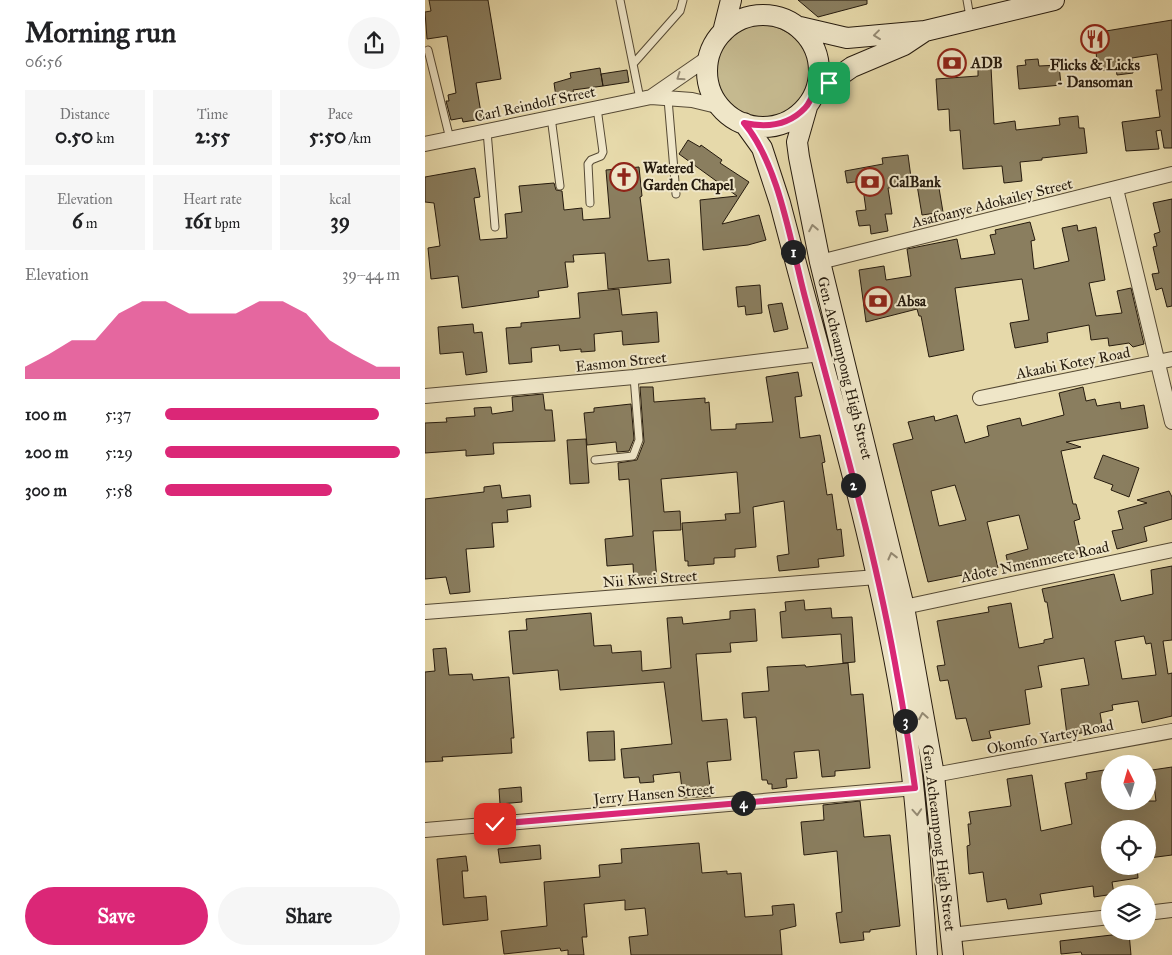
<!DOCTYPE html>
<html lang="en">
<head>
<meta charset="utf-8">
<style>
	body { margin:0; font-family:"IM FELL Great Primer",serif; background:#f6f6f6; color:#202124; height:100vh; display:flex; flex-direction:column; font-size:19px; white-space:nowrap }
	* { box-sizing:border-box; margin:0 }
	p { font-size:16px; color:#757577 }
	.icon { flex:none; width:28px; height:28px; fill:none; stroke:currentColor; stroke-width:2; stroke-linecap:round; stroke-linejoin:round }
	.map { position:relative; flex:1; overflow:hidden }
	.details { display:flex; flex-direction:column; background:#fff; width:425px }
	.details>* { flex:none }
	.needle { width:32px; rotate:355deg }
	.buttons { position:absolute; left:676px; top:755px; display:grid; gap:10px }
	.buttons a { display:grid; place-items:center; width:55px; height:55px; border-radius:50%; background:#fff; box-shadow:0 5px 20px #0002; font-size:25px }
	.pin { position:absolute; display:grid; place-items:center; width:42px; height:42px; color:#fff; margin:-21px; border-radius:10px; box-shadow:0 2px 8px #0006 }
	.km { position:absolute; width:25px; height:25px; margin:-12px; border-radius:50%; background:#222; color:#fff; font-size:14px; line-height:25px; text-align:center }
	.round { display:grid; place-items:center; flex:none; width:52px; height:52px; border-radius:26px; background:#f6f6f6 }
	.overview { display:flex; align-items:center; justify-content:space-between; height:85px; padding:0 25px }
	h1 { font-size:28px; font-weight:800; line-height:38px }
	.metrics { display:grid; grid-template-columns:repeat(3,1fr); gap:8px; height:85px; padding:5px 25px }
	.metrics div { display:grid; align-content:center; border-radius:0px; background:#f6f6f6; text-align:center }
	.metrics b { font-size:21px; font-weight:800 }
	.metrics small { font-size:14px; font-weight:400 }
	.metrics p { font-size:14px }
	.chart { height:140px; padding:10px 25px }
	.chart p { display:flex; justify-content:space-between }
	.chart svg { width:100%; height:90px; margin-top:5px; fill:#db2777; opacity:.7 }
	.cta { display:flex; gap:10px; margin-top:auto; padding:10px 25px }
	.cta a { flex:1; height:58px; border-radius:30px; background:#db2777; color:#fff; font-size:20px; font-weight:800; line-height:58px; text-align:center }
	.cta a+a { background:#f6f6f6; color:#202124 }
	ul { padding:0 25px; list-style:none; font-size:16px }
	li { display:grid; grid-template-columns:80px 60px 1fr; align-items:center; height:38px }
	li i { height:12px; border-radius:6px; background:#db2777 }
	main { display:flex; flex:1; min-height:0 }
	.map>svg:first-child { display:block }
	.green { fill:#c5b98f; stroke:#766a4e }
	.building { fill:#8a7e5f; stroke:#261b0e; fill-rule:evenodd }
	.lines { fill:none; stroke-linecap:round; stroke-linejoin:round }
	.service-casing { stroke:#564a35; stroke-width:9 }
	.minor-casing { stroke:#564a35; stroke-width:16 }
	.secondary-casing { stroke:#261b0e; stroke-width:22 }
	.service { stroke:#efe6c8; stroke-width:7 }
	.minor { stroke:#efe6c8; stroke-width:14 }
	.secondary { stroke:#efe6c8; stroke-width:20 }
	.oneway { stroke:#958b74 }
	.route-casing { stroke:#fff; stroke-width:10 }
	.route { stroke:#db2777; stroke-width:6 }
	.labels { text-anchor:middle; stroke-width:4; stroke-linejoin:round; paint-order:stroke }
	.poi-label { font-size:15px; font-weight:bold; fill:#261b0e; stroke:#efe6c8; text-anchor:start }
	.street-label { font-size:15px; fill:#261b0e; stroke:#efe6c8 }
</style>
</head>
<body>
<main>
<section class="details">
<div class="overview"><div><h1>Morning run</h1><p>06:56</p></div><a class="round"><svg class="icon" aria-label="share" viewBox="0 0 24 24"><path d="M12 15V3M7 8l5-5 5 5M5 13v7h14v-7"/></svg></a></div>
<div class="metrics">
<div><p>Distance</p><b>0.50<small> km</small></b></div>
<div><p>Time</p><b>2:55</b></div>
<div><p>Pace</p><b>5:50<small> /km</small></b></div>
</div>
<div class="metrics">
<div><p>Elevation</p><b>6<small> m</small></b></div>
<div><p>Heart rate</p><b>161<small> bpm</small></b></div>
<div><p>kcal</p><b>39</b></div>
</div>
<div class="chart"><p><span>Elevation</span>39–44 m</p>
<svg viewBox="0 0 160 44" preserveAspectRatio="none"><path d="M0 44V38L10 32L20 25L30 25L40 12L50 6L60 6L70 12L80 12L90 12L100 6L110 6L120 12L130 25L140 32L150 38L160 38V44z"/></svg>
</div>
<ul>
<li><b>100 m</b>5:37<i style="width:91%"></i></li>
<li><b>200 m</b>5:29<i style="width:100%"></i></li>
<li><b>300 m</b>5:58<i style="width:71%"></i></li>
</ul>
<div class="cta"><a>Save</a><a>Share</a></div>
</section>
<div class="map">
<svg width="747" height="955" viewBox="0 0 747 955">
	<rect width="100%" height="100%" fill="#e6d9aa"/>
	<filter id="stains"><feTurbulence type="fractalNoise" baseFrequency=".004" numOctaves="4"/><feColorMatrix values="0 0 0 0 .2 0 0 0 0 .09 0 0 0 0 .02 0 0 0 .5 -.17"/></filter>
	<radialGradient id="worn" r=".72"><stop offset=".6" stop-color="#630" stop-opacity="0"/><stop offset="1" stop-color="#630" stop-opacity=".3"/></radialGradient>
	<path class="green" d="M289 73a48 48 0 1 1 96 0a48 48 0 1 1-96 0Z"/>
	<path class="building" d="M4,0h59l13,79 -25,4 6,36 -19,3 -1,-4 -11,2 -5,-19h3l-1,-6 8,-2 -9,-57 -20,3 -2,-27 6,-1z
		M373,0h69v4l-49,13z
		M747,20v128h-8l-3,-18 -5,1 3,18 -33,2 -4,-29 38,-5 -4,-27h6l-5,-36 -25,4 1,15 -16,2 -1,-6 -18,2 -4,-38z
		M613,59l1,7 20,-1 2,20 -42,4 -2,-23 9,-1 -1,-5z
		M566,67l3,57 21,-3 1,9 44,-5 -1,-7 19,-2 1,12h5l3,25 -45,5v2l-22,2 2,19 -18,2 -2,-17 -39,3 -3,-39 -10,1 -1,-22 -11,1 -2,-31 42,-3v-8z
		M175,68l3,18 -30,4 1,4 -18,3 -2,-14 17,-5 -1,-5z
		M202,70l2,12 -26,4 -2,-12z
		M263,140l12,7 1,-2 21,15 -2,3 29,19 -27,42 37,-9 7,25 -18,5 -45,5 -3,-50 37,-4 -58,-42z
		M483,155l4,30 -24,3 4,26h-7l3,17 -17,3 -1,-9 -11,1 -3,-15 10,-1 -4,-29 -15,2 -2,-12 38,-7 -1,-6z
		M214,167l3,29 -2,1 8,64 21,-2 2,24 -63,6 -3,-36 -32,2 1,7h-9l3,25 -30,4 1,6 -77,11 -4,-32 -27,3 -3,-31 12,-2 -6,-43 -9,-1v-25l50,-9 5,29 -6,1 6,42 27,-2 -2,-24 17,-2 -3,-26 35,-3 2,7 6,1 2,19 18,-2 1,12 27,-2 -4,-48z
		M513,182l5,30 -21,3 -5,-30z
		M747,199v107l-5,1 -5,-19 -6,2 -4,-16 7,-1 -6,-26 4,-1 -3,-12 6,-2 -7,-29z
		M605,222l5,18 -4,1 3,28 35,-8 -7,-33 15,-3 1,6 18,-4 9,53 -16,3 7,33 26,-3 -5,-22 14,-3 13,56 -11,3 -4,-4 -20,3 -1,-8 -17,2 -2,-15 -42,8 1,9 -33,6 -5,-25 19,-3 -7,-41 -67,9 9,62 -35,7 -8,-41h-2l-2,-7 -51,13 -7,-52 25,-4 2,14 25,-4 -4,-27 50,-10 4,20 34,-5 -5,-19 6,-1 -1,-4z
		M335,285l2,28 -16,2 -1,-9 -7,1 -2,-20z
		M194,289l3,26 35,-3 2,30 -36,3 -1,-14 -28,3 1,17 -14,1v-3l-21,2 -1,-6 -28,3 1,14 -23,2 -3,-36 15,-1v-4l59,-5 -2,-25z
		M357,303l6,26 -14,3 -6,-27z
		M48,324l1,9 8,-1 5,40 -21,3 -3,-23 -23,2 -2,-27z
		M373,372l4,24 -7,1 5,41 20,-3 5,27 -3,1 5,32 5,-1 5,36 4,-1 3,27 -26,3 1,8 -40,4 -2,-15 12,-2 -5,-53 -31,6 3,40 -21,2v8l-21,1v6l-26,2v-5h-3l-3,-38 44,-3 -1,-6 15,-1 -3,-41 -76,7 3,33 16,-1 1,19 -28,1 4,50 -23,2 -1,-19 -26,2 -2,-27 28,-3 -4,-57 -10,1 -1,-17 19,-3 7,-18 -4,-55h13l1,15 51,-4v5l4,-1 2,28 25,-1v-5l37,-2 -7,-45z
		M658,387l3,14 9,-2 2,7 23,-4 1,7 23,-4 4,23 -82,14 15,5 -20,4 12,53h3l4,15 -6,2 7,32 -72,16 -3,-14 22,-6 -9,-34 -32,7 11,46 -70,14 -35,-138 20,-5 -5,-17 26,-6 1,5 22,-6 8,28 24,-7 -2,-10 33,-8 2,8 42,-11 -5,-22zM530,485l11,35 -27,6 -8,-35z
		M118,394l2,16h7l3,31 -62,2 1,11 -28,2v-6l-41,3v-30l22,-1 -1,-4 29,-2 -1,-8 17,-1 1,7 21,-3 -1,-14z
		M206,404l3,35 -5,12 -12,1 -1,-10 -29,3 -3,-32 10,-1v-4z
		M161,439l3,44 -19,1 -3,-44z
		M678,455l36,13 -10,29 -18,-7 2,-5 -19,-7z
		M75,485l2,13 28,-3 1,12 -24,3 1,12 -16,1 2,24 -28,2 4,43 -20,2 -4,-17 -21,2v-80l59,-7v-5z
		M744,491l3,6v22l-28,8 3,14 -30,8 -5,-18 11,-2 -5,-18 29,-8 -10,-3z
		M747,566v74l-9,1 5,33 4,-1v43l-30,7 -4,-22 -26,4 1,5 -13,3 3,17 -36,5 -6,-46 28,-4 -5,-27 -46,8 4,21 -17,3 5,34 -41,7 2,7 -19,3 -6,-23 -10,1 -8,-39 -8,1 -3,-15 8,-1 -8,-44 52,-9 -1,-5 23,-4 8,45 25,-5v-3l9,-2 -6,-36h-2l-3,-13 72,-15 7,27 32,-7 -2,-24zM719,636l2,8 5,-1 5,32 -34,4 -7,-38z
		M379,600l1,10 26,-2 1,10 20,-1 3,45 -12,1 -2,-29 -59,4 -2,-26 6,-1 -1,-9z
		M330,609l2,32 -27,2 1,9 -35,2 6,67 25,-2 4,41 -24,2 4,34 -28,2 -3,-26 -27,3 1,7 -14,1 -1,-6 -15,1 -3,-29 51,-5 -8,-62 -104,8 -2,-20 -45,4 -4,-43 18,-1 -1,-11 65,-6 3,33 17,-1 1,8 29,-2 1,20 29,-3 -4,-50 15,-1 1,7 47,-5v-8z
		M21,648l3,27 23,-1 1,6 36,-3 5,61h-3l1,15 -70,4 1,4 -18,1v-90l10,-1 -2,-22z
		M423,663l3,32 12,-1 7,74 -35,3v5l-13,1 -3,-27 -25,2 3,26 -11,1 1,8 -15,2v-5h-4l-1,-4h-5l-6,-63 -12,1 -2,-25 27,-2 -2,-24 38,-2 1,2z
		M189,731l1,29 -26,1 -2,-29z
		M747,767v88l-23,3 -2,-29h-37v37h27l1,12 -26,4 2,12 -20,3 -1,-11 -34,5 -19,3 2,10 -34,5 -2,-10 -19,3 -4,-30 -14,2 -2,-28 3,-1 -2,-21h3l-2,-12 42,-6 -4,-27 25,-4 9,56 31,-7 -7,-41 22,-4 -1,-6 24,-4v32h46l-4,-31z
		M96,787l1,15 -22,2 -1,-15z
		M435,801l4,36 26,-2 10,91 -30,4v2h-7l1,8 -24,3 -4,-30 6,-1 -5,-61 -33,4 -3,-33 23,-2 -1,-15z
		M274,843l3,30 25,-2v3l14,-1 4,44 28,-2 -1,-9 22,-2 2,22 -16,4 2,25h-151l-2,-18 19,-2 -3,-27 -20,2v-10l-41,4 3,33h-5l2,18h-16v-5l-7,1 -1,-3 -56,6 -3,-23 46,-5 -3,-44 56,-5 -1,-12 23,-2 -1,-14z
		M115,845l1,14 -41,4 -2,-14z
		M41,856l2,15h-6l2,27 22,-2 2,24 -45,5 -6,-66z
		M704,933l2,22h-49l-1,-3 -20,2 -1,-13z"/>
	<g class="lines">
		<defs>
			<path id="service" d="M195,0l13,64
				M542,0l3,17
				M3,50l22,89
				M215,99l-7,-35 47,-53 3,-11
				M243,99l8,95
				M126,117l9,69
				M62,131l8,96
				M165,203l-2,-39 3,-4 10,-4 2,-4 -6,-44
				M170,460l38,-4 6,-16 -5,-63"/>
			<path id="minor" d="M226,97l58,-40
				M0,144l226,-47 41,3 29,7
				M691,189l56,233
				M395,262l352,-88
				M0,396l209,-19 186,-23
				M555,398l192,-39
				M479,607l268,-57
				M0,612l452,-35
				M509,775l238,-44
				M0,830l490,-42
				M722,913l25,-3
				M526,935l159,-18"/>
			<path id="secondary" d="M282 71a56 56 0 1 1 112 0a56 56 0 1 1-112 0Z
				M375,27l47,11 78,-7 129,-31
				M298,32l8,-32
				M391,92l36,-25 52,-22 21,-14
				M382,107l-10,35 2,15 21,105 84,345 30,168 19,180
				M319,123l18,25 18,55c41,158 89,315 118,476 17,91 22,183 29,276"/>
		</defs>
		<use href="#service" class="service-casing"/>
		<use href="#minor" class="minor-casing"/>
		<use href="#secondary" class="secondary-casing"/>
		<use href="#service" class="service"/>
		<use href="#minor" class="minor"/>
		<use href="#secondary" class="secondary"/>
	</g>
	<defs><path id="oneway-chevron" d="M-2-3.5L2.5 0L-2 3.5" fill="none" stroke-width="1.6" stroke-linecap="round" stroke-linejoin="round" transform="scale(1.25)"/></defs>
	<g class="oneway">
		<use href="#oneway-chevron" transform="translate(452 35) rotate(173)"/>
		<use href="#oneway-chevron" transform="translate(255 77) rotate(145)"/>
		<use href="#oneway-chevron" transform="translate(388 228) rotate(-101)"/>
		<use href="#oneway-chevron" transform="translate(467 556) rotate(-104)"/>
		<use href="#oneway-chevron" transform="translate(498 716) rotate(-100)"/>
		<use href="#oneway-chevron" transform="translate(492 812) rotate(86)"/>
	</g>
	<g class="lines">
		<defs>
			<path id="route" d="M70,824l420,-36c-5,-36 -10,-72 -17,-108 -22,-128 -59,-254 -92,-379 -15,-55 -26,-135 -62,-178 23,5 44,3 61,-15 5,-5 6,-12 11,-16 3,-4 9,-6 13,-9"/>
		</defs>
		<use href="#route" class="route-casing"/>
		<use href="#route" class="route"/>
	</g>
	<defs>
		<symbol id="restaurant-ring" viewBox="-11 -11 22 22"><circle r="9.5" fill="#efe6c8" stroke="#8f2418" stroke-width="1.5"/><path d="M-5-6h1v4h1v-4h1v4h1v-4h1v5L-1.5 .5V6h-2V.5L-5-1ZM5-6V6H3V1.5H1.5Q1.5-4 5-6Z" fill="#8f2418"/></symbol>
		<symbol id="bank-ring" viewBox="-11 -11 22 22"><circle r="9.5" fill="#efe6c8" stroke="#8f2418" stroke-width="1.5"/><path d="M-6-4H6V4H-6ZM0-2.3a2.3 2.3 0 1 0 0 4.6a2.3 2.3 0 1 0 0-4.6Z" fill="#8f2418"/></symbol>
		<symbol id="church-ring" viewBox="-11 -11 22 22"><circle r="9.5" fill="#efe6c8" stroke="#8f2418" stroke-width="1.5"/><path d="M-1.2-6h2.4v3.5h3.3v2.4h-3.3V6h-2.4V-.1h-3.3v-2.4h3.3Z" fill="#8f2418"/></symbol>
	</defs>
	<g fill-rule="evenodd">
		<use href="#restaurant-ring" x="654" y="23" width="32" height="32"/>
		<use href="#bank-ring" x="511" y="47" width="32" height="32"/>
		<use href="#church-ring" x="183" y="161" width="32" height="32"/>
		<use href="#bank-ring" x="429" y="166" width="32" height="32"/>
		<use href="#bank-ring" x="437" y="285" width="32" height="32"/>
	</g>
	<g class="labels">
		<g class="poi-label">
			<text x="546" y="68">ADB</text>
			<text x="670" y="70" text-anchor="middle">Flicks &amp; Licks<tspan x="670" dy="17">- Dansoman</tspan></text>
			<text x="218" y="173">Watered<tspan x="218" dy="17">Garden Chapel</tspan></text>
			<text x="464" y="187">CalBank</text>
			<text x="472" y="306">Absa</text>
		</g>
		<g class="street-label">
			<text transform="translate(110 104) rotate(-12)" y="5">Carl Reindolf Street</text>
			<text transform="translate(567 203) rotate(-14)" y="5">Asafoanye Adokailey Street</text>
			<text transform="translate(196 362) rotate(-6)" y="5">Easmon Street</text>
			<text transform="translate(648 363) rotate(-11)" y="5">Akaabi Kotey Road</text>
			<text transform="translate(420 368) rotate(76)" y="5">Gen. Acheampong High Street</text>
			<text transform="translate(610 562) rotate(-12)" y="5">Adote Nmenmeete Road</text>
			<text transform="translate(225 579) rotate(-4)" y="5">Nii Kwei Street</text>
			<text transform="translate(625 737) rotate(-11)" y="5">Okomfo Yartey Road</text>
			<text transform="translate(229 794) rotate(-5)" y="5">Jerry Hansen Street</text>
			<text transform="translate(514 838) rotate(83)" y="5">Gen. Acheampong High Street</text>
		</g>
	</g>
	<rect width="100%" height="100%" filter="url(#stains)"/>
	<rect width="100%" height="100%" fill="url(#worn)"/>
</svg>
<div class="buttons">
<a><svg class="needle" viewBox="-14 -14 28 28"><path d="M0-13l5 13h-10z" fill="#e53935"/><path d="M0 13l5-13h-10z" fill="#757577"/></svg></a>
<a><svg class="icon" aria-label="locate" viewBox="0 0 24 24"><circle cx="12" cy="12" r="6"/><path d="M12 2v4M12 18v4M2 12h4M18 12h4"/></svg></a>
<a><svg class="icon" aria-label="layers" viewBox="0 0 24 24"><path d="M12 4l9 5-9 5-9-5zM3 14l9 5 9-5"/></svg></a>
</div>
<div class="pin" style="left:404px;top:83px;background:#1e9e55"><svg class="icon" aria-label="arrive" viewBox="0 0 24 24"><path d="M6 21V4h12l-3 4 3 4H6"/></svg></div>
<div class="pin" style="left:70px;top:824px;background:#d93025"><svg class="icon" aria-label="check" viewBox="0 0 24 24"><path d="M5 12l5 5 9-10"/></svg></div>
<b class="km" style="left:368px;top:252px">1</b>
<b class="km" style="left:428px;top:485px">2</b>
<b class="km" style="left:480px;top:721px">3</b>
<b class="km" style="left:318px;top:803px">4</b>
</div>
</main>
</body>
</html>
